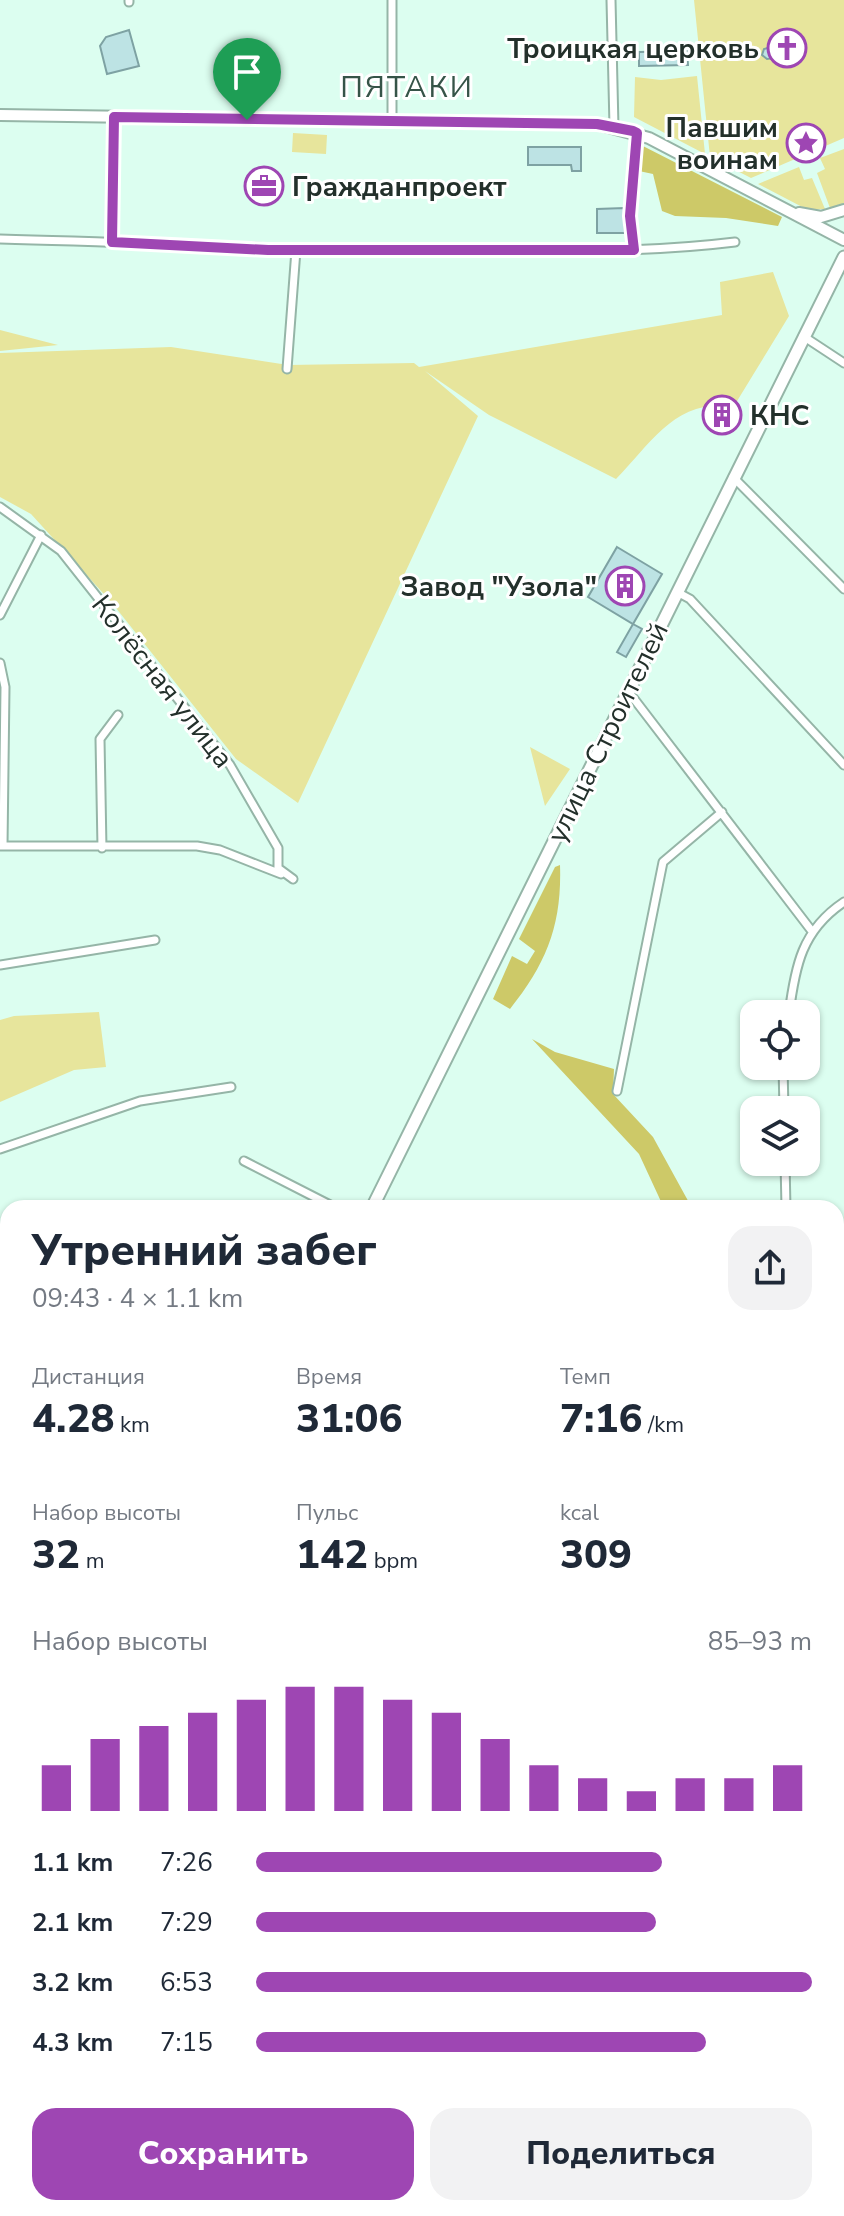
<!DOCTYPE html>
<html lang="ru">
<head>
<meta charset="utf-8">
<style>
	body { margin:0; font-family:"Nunito Sans",sans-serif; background:#f2f2f3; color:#1f2937; height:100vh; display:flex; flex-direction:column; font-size:30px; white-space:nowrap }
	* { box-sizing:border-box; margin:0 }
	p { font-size:26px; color:#747a83 }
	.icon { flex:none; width:44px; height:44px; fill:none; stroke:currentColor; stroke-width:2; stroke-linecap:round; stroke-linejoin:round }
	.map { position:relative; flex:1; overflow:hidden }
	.drawer { position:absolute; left:0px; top:1200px; width:844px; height:1016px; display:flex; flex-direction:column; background:#fff; border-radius:24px 24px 0 0; box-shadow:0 2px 6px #0004 }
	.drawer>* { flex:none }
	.controls { position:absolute; left:740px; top:1000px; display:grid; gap:16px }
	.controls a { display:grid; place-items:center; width:80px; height:80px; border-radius:16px; background:#fff; box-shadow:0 2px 6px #0004; font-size:40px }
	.pin { position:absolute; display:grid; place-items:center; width:68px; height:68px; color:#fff; margin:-82px -34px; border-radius:50% 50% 50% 0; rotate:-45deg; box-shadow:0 0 8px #0007 }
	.pin .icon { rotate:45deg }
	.round { display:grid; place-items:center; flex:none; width:84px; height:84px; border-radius:24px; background:#f2f2f3 }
	.head { display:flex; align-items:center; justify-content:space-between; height:136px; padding:0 32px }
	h1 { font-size:44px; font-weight:800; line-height:60px }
	.stats { display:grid; grid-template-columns:repeat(3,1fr); gap:12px; height:136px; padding:8px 32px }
	.stats div { display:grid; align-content:center }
	.stats b { font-size:40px; font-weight:800 }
	.stats small { font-size:22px; font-weight:400 }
	.stats p { font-size:22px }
	.chart { height:224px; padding:16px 32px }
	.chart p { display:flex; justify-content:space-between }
	.chart svg { width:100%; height:144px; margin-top:8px; stroke:#9e46b3; stroke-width:6 }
	.primary-button { display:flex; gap:16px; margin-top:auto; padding:16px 32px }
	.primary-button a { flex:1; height:92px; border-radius:24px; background:#9e46b3; color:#fff; font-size:32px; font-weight:800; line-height:92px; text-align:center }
	.primary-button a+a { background:#f2f2f3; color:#1f2937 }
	ul { padding:0 32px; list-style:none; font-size:26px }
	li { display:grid; grid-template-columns:128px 96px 1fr; align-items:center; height:60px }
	li i { height:20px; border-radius:10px; background:#9e46b3 }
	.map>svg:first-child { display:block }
	.green { fill:#e7e59c }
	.forest { fill:#cdc968 }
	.building { fill:#bde3e4; stroke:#7ea2a3; stroke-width:2 }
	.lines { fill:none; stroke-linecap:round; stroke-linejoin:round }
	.street-casing { stroke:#95b5a7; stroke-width:11 }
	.secondary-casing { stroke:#95b5a7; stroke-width:14 }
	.primary-casing { stroke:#95b5a7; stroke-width:15 }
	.street { stroke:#fff; stroke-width:7 }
	.secondary { stroke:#fff; stroke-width:10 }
	.primary { stroke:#fff; stroke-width:11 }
	.rail { stroke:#687d75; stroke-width:2; stroke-dasharray:10 10; stroke-linecap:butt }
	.route-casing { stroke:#fff; stroke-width:16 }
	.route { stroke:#9e46b3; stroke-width:10 }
	.labels { text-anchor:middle; stroke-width:6; stroke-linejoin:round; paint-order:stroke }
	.poi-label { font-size:28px; font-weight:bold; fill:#23302b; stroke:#fff; text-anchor:end }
	.street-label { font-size:28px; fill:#23302b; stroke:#fff }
	.neighbourhood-label { font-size:30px; letter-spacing:2px; fill:#365448; stroke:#fff }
</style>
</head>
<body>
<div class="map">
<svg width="844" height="2216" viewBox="0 0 844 2216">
	<rect width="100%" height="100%" fill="#dcfef0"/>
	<path class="green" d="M694,0h150v138l-93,40 -41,-21z
		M697,76l8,78 -71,-37 1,-40 26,3z
		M293,133l34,2 -1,19 -34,-2z
		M844,149v54l-14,5 -13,-35 8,-4 -5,-11z
		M799,167l5,13 8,-2 13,31 -17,1 -50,-26z
		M773,272l16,44 -55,90c-59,-7 -81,35 -118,73l-127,-64 -64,-44 53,45 -180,387 -62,-44 -124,-156 -81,-89 -31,-17v-144l171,-6 117,18 126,-2 5,4 303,-52 -2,-33z
		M0,330l58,15 -58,6z
		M530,747l40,22 -25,37z
		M99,1012l7,55 -32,3 -74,32v-82l14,-4z
		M844,1480v155l-8,1v-152z
		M8,2047v161h24l2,8h-34l3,-165z"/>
	<path class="forest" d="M639,144l143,73 -4,9 -52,-8 -51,-2 -13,-5 -9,-37 -14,-3z
		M560,865c2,59 -13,98 -50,144l-17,-10 19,-43 15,8 8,-13 -16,-12 36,-72z
		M532,1039l23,13 59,17 -1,25 40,43 39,71h-28l-25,-54z"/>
	<path class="building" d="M129,30l10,36 -32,8 -7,-28 6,-9z
		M801,38l3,16 -37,5 -5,-4 2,-6z
		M687,51l1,14 -49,1v-14z
		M528,147h53v24h-9l-1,-6h-43z
		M624,208l1,25h-28v-24z
		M617,547l45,27 -29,50 -45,-27z
		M633,624l9,5 -16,28 -9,-5z
		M844,1807v56l-8,1v-55z"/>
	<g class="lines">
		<defs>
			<path id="street" d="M129,0v2
				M392,0v123
				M611,0l3,127
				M0,239c164,4 328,13 492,13 81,-1 162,0 243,-10
				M112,242l2,-125
				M634,250l-4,-34 7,-83
				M803,336l41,27
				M287,369l9,-119
				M733,477l111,112
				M0,507l61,44 169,214 48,83v20l15,11
				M677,592l13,7 154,166
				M0,615l41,-80
				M0,663l5,24 -2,159
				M628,691l183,239
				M0,846h197l23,4 61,24
				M102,848l-2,-109 18,-24
				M0,965l155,-25
				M789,1014c6,-48 13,-84 55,-112
				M783,1066l1,44
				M617,1091l46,-229 59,-50
				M0,1149l140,-48 91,-14
				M244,1161l92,47
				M785,1162l1,46
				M0,1610l8,3
				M836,1663l8,-1"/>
			<path id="secondary" d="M0,115l597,9 52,14 195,102
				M799,213l22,4 23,-7
				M836,1403l8,-3"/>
			<path id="primary" d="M372,1208l472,-951
				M0,1726l8,-20"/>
		</defs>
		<use href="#street" class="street-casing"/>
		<use href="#secondary" class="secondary-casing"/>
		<use href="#primary" class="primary-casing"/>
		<use href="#street" class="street"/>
		<use href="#secondary" class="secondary"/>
		<use href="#primary" class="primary"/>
		<path class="rail" d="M836,1647l8,-1
			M836,1982l8,-1"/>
	</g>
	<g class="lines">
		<defs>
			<path id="route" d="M114,117l483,7 36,7 4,2 -7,83 4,34h-366l-156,-8z"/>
		</defs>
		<use href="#route" class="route-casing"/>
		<use href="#route" class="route"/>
	</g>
	<defs>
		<symbol id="church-ring" viewBox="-11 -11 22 22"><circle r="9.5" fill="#fff" stroke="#9e46b3" stroke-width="1.5"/><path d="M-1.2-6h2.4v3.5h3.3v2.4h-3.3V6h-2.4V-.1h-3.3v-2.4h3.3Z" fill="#9e46b3"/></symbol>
		<symbol id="sight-ring" viewBox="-11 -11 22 22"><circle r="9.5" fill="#fff" stroke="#9e46b3" stroke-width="1.5"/><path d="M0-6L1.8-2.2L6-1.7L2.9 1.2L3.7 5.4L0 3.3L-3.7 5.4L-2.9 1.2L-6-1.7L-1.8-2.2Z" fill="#9e46b3"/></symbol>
		<symbol id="office-ring" viewBox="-11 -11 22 22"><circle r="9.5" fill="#fff" stroke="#9e46b3" stroke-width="1.5"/><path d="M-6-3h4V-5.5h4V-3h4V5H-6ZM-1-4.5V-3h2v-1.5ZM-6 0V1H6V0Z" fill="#9e46b3"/></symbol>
		<symbol id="building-ring" viewBox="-11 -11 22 22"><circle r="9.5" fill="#fff" stroke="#9e46b3" stroke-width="1.5"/><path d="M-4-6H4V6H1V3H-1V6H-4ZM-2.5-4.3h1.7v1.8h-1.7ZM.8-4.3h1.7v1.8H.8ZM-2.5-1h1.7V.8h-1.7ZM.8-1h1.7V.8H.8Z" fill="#9e46b3"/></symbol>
	</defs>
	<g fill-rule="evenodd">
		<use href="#church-ring" x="765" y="26" width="44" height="44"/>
		<use href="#sight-ring" x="784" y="121" width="44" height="44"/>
		<use href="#office-ring" x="242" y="164" width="44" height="44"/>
		<use href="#building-ring" x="700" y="393" width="44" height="44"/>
		<use href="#building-ring" x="603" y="564" width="44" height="44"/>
	</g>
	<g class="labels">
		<g class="poi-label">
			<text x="759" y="58">Троицкая церковь</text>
			<text x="778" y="137">Павшим<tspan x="778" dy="32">воинам</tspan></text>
			<text x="292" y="196" text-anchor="start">Гражданпроект</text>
			<text x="750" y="425" text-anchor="start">КНС</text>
			<text x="597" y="596">Завод "Узола"</text>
		</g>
		<g class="street-label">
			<text transform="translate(163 681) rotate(52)" y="10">Колёсная улица</text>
			<text transform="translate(607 732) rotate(-64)" y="10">улица Строителей</text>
		</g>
		<g class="neighbourhood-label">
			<text x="407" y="97">ПЯТАКИ</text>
		</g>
	</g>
</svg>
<div class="controls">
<a><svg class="icon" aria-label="locate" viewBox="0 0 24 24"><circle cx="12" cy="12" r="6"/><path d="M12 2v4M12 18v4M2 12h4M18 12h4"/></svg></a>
<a><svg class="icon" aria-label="layers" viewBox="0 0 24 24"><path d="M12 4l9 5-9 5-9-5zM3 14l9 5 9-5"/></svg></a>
</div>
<div class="pin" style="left:247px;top:120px;background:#1e9e55"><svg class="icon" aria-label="arrive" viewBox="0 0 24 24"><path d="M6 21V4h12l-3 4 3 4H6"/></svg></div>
<section class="drawer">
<div class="head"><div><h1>Утренний забег</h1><p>09:43 · 4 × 1.1 km</p></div><a class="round"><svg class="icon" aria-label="share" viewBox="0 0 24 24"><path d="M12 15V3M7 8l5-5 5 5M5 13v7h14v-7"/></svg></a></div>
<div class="stats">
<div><p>Дистанция</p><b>4.28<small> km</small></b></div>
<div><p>Время</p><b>31:06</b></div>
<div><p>Темп</p><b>7:16<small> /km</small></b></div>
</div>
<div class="stats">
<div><p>Набор высоты</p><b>32<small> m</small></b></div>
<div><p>Пульс</p><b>142<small> bpm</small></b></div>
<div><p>kcal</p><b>309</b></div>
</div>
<div class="chart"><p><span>Набор высоты</span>85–93 m</p>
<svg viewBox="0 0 160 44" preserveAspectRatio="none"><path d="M5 44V30M15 44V22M25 44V18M35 44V14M45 44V10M55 44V6M65 44V6M75 44V10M85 44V14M95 44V22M105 44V30M115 44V34M125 44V38M135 44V34M145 44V34M155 44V30"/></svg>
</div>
<ul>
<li><b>1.1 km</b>7:26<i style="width:73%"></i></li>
<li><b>2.1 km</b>7:29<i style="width:72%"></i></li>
<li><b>3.2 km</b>6:53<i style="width:100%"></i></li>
<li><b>4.3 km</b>7:15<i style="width:81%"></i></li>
</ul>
<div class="primary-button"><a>Сохранить</a><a>Поделиться</a></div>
</section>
</div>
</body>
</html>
